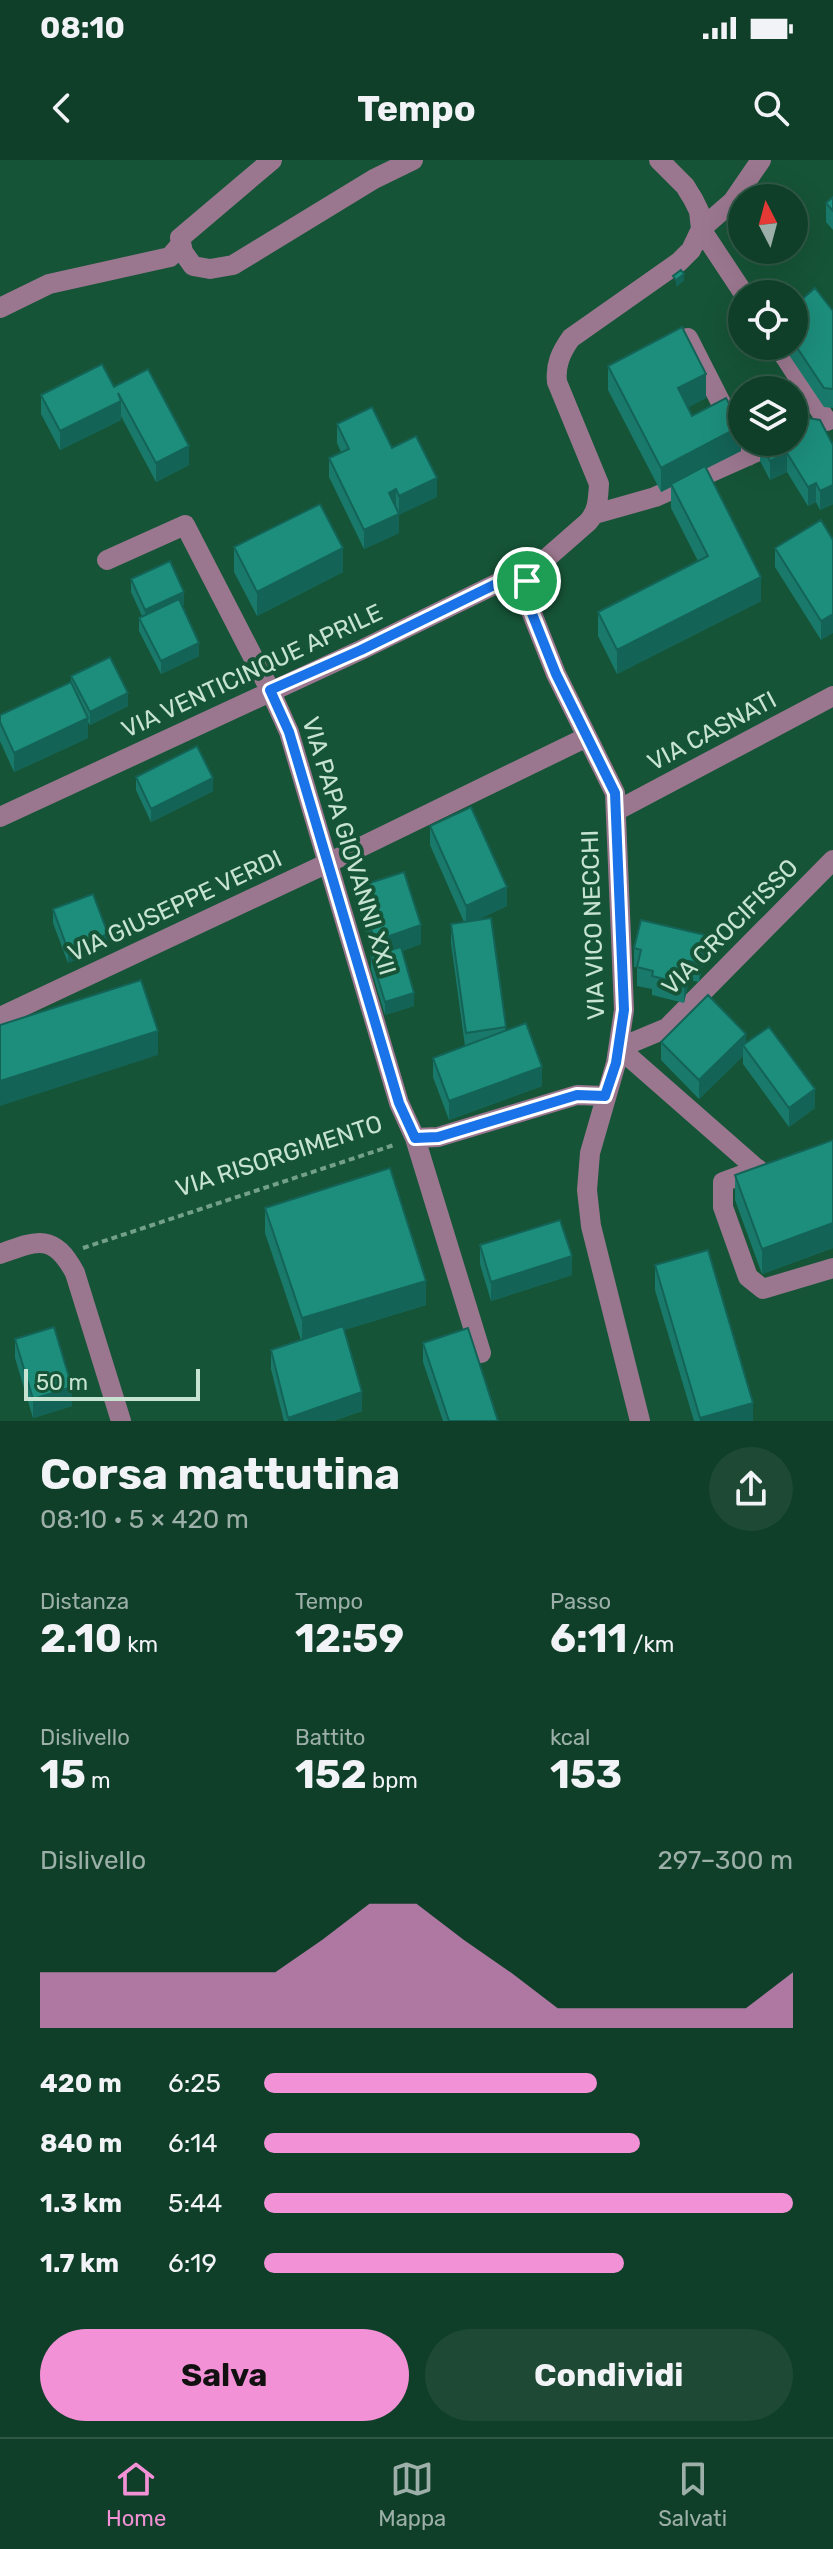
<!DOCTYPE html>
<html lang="it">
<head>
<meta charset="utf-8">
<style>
	body { margin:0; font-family:Rubik,sans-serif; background:#1e4a35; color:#f1f3f6; height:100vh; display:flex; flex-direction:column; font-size:30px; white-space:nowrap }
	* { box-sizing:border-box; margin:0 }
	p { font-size:26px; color:#9cafa8 }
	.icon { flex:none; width:44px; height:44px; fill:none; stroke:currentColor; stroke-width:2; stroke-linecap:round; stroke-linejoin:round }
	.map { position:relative; height:1261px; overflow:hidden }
	.side { display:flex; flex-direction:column; background:#103f29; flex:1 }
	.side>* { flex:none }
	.needle { width:52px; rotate:354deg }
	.controls { position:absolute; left:728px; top:24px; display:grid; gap:16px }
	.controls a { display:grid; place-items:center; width:80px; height:80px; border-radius:50%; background:#103f29; box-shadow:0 8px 32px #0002,0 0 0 2px #305846; font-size:40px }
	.scale { position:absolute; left:24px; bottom:20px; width:176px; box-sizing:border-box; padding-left:8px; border:4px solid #c7e4d2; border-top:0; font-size:22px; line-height:28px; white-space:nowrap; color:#c7e4d2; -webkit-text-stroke:6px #165437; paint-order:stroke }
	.pin { position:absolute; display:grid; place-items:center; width:68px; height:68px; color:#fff; margin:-34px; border:4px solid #fff; border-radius:50%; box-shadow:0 2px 8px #0007 }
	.round { display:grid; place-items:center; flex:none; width:84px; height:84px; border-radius:42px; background:#1e4a35 }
	.summary { display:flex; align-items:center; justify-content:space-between; height:136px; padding:0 40px }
	h1 { font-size:44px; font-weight:700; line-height:60px }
	.figures { display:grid; grid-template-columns:repeat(3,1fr); gap:12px; height:136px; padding:8px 40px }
	.figures div { display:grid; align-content:center }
	.figures b { font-size:40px; font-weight:700 }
	.figures small { font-size:22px; font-weight:400 }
	.figures p { font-size:22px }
	.chart { height:224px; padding:16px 40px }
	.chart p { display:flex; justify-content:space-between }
	.chart svg { width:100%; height:144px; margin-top:8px; fill:#f391d6; opacity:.7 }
	.action { display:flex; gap:16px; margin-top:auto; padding:16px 40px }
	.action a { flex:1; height:92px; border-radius:48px; background:#f391d6; color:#111; font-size:32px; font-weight:700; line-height:92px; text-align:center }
	.action a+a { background:#1e4a35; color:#f1f3f6 }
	ul { padding:0 40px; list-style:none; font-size:26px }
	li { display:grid; grid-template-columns:128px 96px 1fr; align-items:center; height:60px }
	li i { height:20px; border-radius:10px; background:#f391d6 }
	.status { display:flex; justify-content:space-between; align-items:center; height:56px; padding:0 40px; background:#103f29; direction:ltr }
	.status svg { height:22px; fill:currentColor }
	header { display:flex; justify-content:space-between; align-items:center; height:104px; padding:0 40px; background:#103f29; font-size:36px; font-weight:700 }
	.dock { display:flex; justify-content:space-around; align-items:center; height:112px; border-top:2px solid #305846; background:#103f29; font-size:22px; color:#9cafa8 }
	.dock a { display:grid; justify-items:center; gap:4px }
	.dock .current { color:#f391d6 }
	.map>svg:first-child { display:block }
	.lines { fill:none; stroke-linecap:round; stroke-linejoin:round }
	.path { stroke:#73a088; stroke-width:4; stroke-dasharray:6 4; stroke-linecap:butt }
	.minor { stroke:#9b778f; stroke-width:20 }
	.wall { fill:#197a6b }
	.shaded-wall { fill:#146357 }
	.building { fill:#1d8e7c; stroke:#146357; stroke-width:2 }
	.route-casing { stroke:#fff; stroke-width:16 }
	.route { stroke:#1a73e8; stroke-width:10 }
	.labels { text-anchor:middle; stroke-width:8; stroke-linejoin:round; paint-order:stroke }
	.street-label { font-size:24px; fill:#c7e4d2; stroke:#165437 }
</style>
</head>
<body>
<div class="status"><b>08:10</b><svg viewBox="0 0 49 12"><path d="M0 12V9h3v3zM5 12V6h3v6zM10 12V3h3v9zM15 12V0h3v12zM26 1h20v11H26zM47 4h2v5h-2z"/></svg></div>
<header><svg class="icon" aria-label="back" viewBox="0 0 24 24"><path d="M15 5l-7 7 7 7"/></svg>Tempo<svg class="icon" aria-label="search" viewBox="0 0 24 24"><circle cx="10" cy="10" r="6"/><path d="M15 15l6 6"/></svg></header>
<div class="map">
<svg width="833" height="1261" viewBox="0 0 833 1261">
	<rect width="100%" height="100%" fill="#165437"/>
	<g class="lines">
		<path class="path" d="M83,1088l311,-103"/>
		<path class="minor" d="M272,0l-92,78 3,14 10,14 17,3 23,-4 141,-86 39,-19
			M659,0l26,26 8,13 6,12 2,18 43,65
			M0,148l49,-24 121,-27 11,-13
			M688,178l60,118
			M778,186l49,75
			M595,354l60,-17 124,-55
			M107,400l78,-35 85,165 19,42 110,371 16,35 66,215
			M616,651l217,-115
			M0,657l361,-167 135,-66 13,-4 18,1
			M0,857l328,-154 259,-126
			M415,978l23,-1 139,-42 28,1
			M757,1009l-138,-121 48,-20 166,-168
			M758,1009l-35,13v25l25,70 15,12 70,-21
			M0,1094c37,-14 54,-21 75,19l46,148
			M640,1261l-49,-195 -4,-36 3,-37 26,-90 8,-53 -9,-217 -59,-119 -29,-73v-20l5,-10 56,-49c10,-11 10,-23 11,-38l-42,-102c-2,-17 4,-30 14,-44l108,-76 12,-12 10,-21 32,-28 28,-41"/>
	</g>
	<path class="wall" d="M833,37v33l-7,-8v-19z
		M794,146l39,5v97l-9,-1 -41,-61h11z
		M608,206l98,32 -18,9 4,9 49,35 -35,17 55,133 -144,73 -19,-38v-24l100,-51 -27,-53v-21l-10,5 -53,-102z
		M114,227l75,78 -33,17 -35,-66v4l-61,30 -19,-36v-19z
		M337,264l55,24 45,49 -38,17v19l-35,16 -35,-72v-19l12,-6 -4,-9z
		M760,282l73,3v59l-13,6 -4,-8 -8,4 -21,-34 -17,8 -10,-19z
		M821,360v120l-46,-73v-19z
		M234,387l109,25 -86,44 -23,-44z
		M131,419l53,26 -2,1 17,50 -38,18 -22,-43v-13l3,-2 -11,-24z
		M71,516l57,30 -38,19 -2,-3v16l-74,34 -14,-31v-26l71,-32z
		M136,617l77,14 -62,31 -15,-32z
		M430,666l77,80 -30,14 29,111 36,55 -93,34 -16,-43v-19l32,-12 -14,-103v-19l13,-2 -34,-77z
		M357,727l64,57 -19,7 12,55 -29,9 -14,-46v-13l2,-1 -16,-49z
		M53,749l55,38 -40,16 -15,-40z
		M634,788l71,6 -6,28 -10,-2 -5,23 -32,-8v-6l-15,-3v-19h-3z
		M661,882l85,1 69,65 -26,19 -46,-63v-8l-44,43 -38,-39z
		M833,980v108l-71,26 -27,-74v-25z
		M265,1048l161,97 -82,25 18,81 -29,10h-49l-13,-52v-19l30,-10 -36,-107z
		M480,1085l92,30 -81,26 -11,-37z
		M655,1105l98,156h-59l-39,-131z
		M15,1179l57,67 -39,12 -18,-60z
		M423,1183l75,78h-55l-20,-59z"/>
	<path class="shaded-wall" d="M684,114v7l-8,6v-7z
		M706,214v24l-28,15v-25z
		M121,241v19l-61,30v-19z
		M741,266v25l-69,35 -1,-2v3l-10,5v-24z
		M189,286v19l-33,17v-19z
		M787,293v19l-17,8v-19z
		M437,318v19l-38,18v-19z
		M816,323v19l-8,4v-19z
		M833,325v19l-13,6v-19z
		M396,329v19l-7,-15z
		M399,354v19l-35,16v-19z
		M343,388v24l-86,44v-24z
		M761,417v24l-144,73v-24z
		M184,432v13l-39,18v-13z
		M833,454v19l-12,7v-19z
		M199,483v13l-38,18v-13z
		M128,533v13l-38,19v-13z
		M88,558v20l-74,34v-19z
		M213,618v13l-62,31v-13z
		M507,727v19l-41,19v-19z
		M421,765v19l-46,16v-19z
		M108,774v13l-40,16v-13z
		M705,775v19l-6,28v-19z
		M689,801v19l-5,23v-19z
		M414,833v13l-29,9v-13z
		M158,871v24l-158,51v-25z
		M746,874v16l-3,-5v11l-44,43v-19z
		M542,907v19l-93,34v-19z
		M815,929v19l-26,19v-19z
		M833,1063v25l-71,26v-25z
		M572,1096v19l-81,26v-19z
		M426,1121v24l-124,38v-25z
		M72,1227v19l-39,12v-19z
		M362,1232v19l-29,10h-45v-3z
		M753,1243v18h-53v-3z"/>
	<path class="building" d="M833,37v14l-7,-8z
		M681,110l3,4 -8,6 -3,-4z
		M815,128l18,23v78l-9,-1 -30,-45v-37z
		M682,167l24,47 -28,14 14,28 34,-18 15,28 -80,42 -53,-102z
		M102,204l12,23 34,-18 41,77 -33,17 -38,-70 3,8 -61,30 -19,-36z
		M372,247l20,41 24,-12 21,42 -38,18 -3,-7 -7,4 10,21 -35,16 -35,-72 20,-9 -12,-25z
		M807,258l13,2 13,25v40l-13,6 -4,-8 -8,4 -21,-34 -17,8 -9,-19h33v-18z
		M705,306l56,111 -144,73 -19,-38 110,-56 -37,-72z
		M320,344l23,44 -86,44 -23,-45z
		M821,360l12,20v74l-12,7 -46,-73z
		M170,401l14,31 -39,18 -14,-31z
		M179,439l20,44 -38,18 -22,-43z
		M110,497l18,36 -38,19 -19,-36z
		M71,522l17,36 -74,35 -14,-31v-7z
		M197,586l16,32 -62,31 -15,-32z
		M471,647l36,80 -41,19 -36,-80z
		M404,712l17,53 -46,16 -18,-54z
		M93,734l15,40 -40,16 -15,-41z
		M491,758l15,109 -40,6 -15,-109z
		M641,760l64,15 -6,28 -10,-2 -5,23 -32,-8 1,-5 -16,-4 4,-17 -7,-2z
		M401,787l13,46 -29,9 -14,-46z
		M141,820l17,51 -158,50v-56z
		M708,835l38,39 -47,46 -38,-38z
		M526,863l16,44 -93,34 -16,-43z
		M769,867l46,62 -26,19 -46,-63z
		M833,980v83l-71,26 -27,-74z
		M390,1008l36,113 -124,37 -37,-110z
		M560,1060l12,36 -81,26 -11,-37z
		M708,1090l45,153 -53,15 -45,-153z
		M343,1166l19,66 -74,26 -17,-68z
		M54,1167l18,60 -39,12 -18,-60z
		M468,1168l30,93h-49l-26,-78z"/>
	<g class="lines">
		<defs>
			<path id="route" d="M509,420l18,1v20l29,73 59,119 9,217 -8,53 -11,33 -28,-1 -139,42 -23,1 -16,-35 -110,-371 -19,-42 91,-40 135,-66z"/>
		</defs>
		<use href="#route" class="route-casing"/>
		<use href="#route" class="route"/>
	</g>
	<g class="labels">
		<g class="street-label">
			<text transform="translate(252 511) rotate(-25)" y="8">VIA VENTICINQUE APRILE</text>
			<text transform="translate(712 571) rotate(-28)" y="8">VIA CASNATI</text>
			<text transform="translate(349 686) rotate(73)" y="8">VIA PAPA GIOVANNI XXII</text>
			<text transform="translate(175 746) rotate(-25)" y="8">VIA GIUSEPPE VERDI</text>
			<text transform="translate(593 765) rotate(-92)" y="8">VIA VICO NECCHI</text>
			<text transform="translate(730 767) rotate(-45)" y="8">VIA CROCIFISSO</text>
			<text transform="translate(279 996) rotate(-18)" y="8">VIA RISORGIMENTO</text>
		</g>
	</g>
</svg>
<div class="controls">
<a><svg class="needle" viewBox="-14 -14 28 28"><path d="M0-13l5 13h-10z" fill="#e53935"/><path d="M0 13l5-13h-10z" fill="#9cafa8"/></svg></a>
<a><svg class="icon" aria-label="locate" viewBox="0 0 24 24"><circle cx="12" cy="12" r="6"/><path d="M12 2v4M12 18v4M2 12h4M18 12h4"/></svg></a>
<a><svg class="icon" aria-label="layers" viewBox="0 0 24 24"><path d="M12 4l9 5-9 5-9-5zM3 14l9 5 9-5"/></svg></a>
</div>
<div class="scale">50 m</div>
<div class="pin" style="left:527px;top:421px;background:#1e9e55"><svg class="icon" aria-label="arrive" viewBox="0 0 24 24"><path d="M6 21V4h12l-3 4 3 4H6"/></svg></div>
</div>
<section class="side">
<div class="summary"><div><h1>Corsa mattutina</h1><p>08:10 · 5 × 420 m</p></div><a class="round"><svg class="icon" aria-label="share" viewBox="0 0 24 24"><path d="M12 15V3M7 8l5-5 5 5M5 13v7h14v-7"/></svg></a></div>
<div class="figures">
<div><p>Distanza</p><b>2.10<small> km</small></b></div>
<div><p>Tempo</p><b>12:59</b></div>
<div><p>Passo</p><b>6:11<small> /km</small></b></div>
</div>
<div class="figures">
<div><p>Dislivello</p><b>15<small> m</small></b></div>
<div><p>Battito</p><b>152<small> bpm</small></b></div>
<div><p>kcal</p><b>153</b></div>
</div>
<div class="chart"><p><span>Dislivello</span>297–300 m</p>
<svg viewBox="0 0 160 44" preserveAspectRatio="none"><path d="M0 44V27L10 27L20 27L30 27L40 27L50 27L60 17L70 6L80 6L90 17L100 27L110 38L120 38L130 38L140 38L150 38L160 27V44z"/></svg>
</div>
<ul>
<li><b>420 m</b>6:25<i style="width:63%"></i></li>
<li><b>840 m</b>6:14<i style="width:71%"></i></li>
<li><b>1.3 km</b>5:44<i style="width:100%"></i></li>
<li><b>1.7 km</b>6:19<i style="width:68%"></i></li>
</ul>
<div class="action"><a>Salva</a><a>Condividi</a></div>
</section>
<nav class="dock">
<a class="current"><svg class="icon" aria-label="home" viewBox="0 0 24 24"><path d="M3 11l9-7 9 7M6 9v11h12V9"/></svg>Home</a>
<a><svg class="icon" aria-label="map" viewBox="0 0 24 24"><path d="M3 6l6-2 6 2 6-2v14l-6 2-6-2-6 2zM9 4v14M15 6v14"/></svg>Mappa</a>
<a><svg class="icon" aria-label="saved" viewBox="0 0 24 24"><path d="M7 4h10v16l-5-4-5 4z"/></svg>Salvati</a>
</nav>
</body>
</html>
